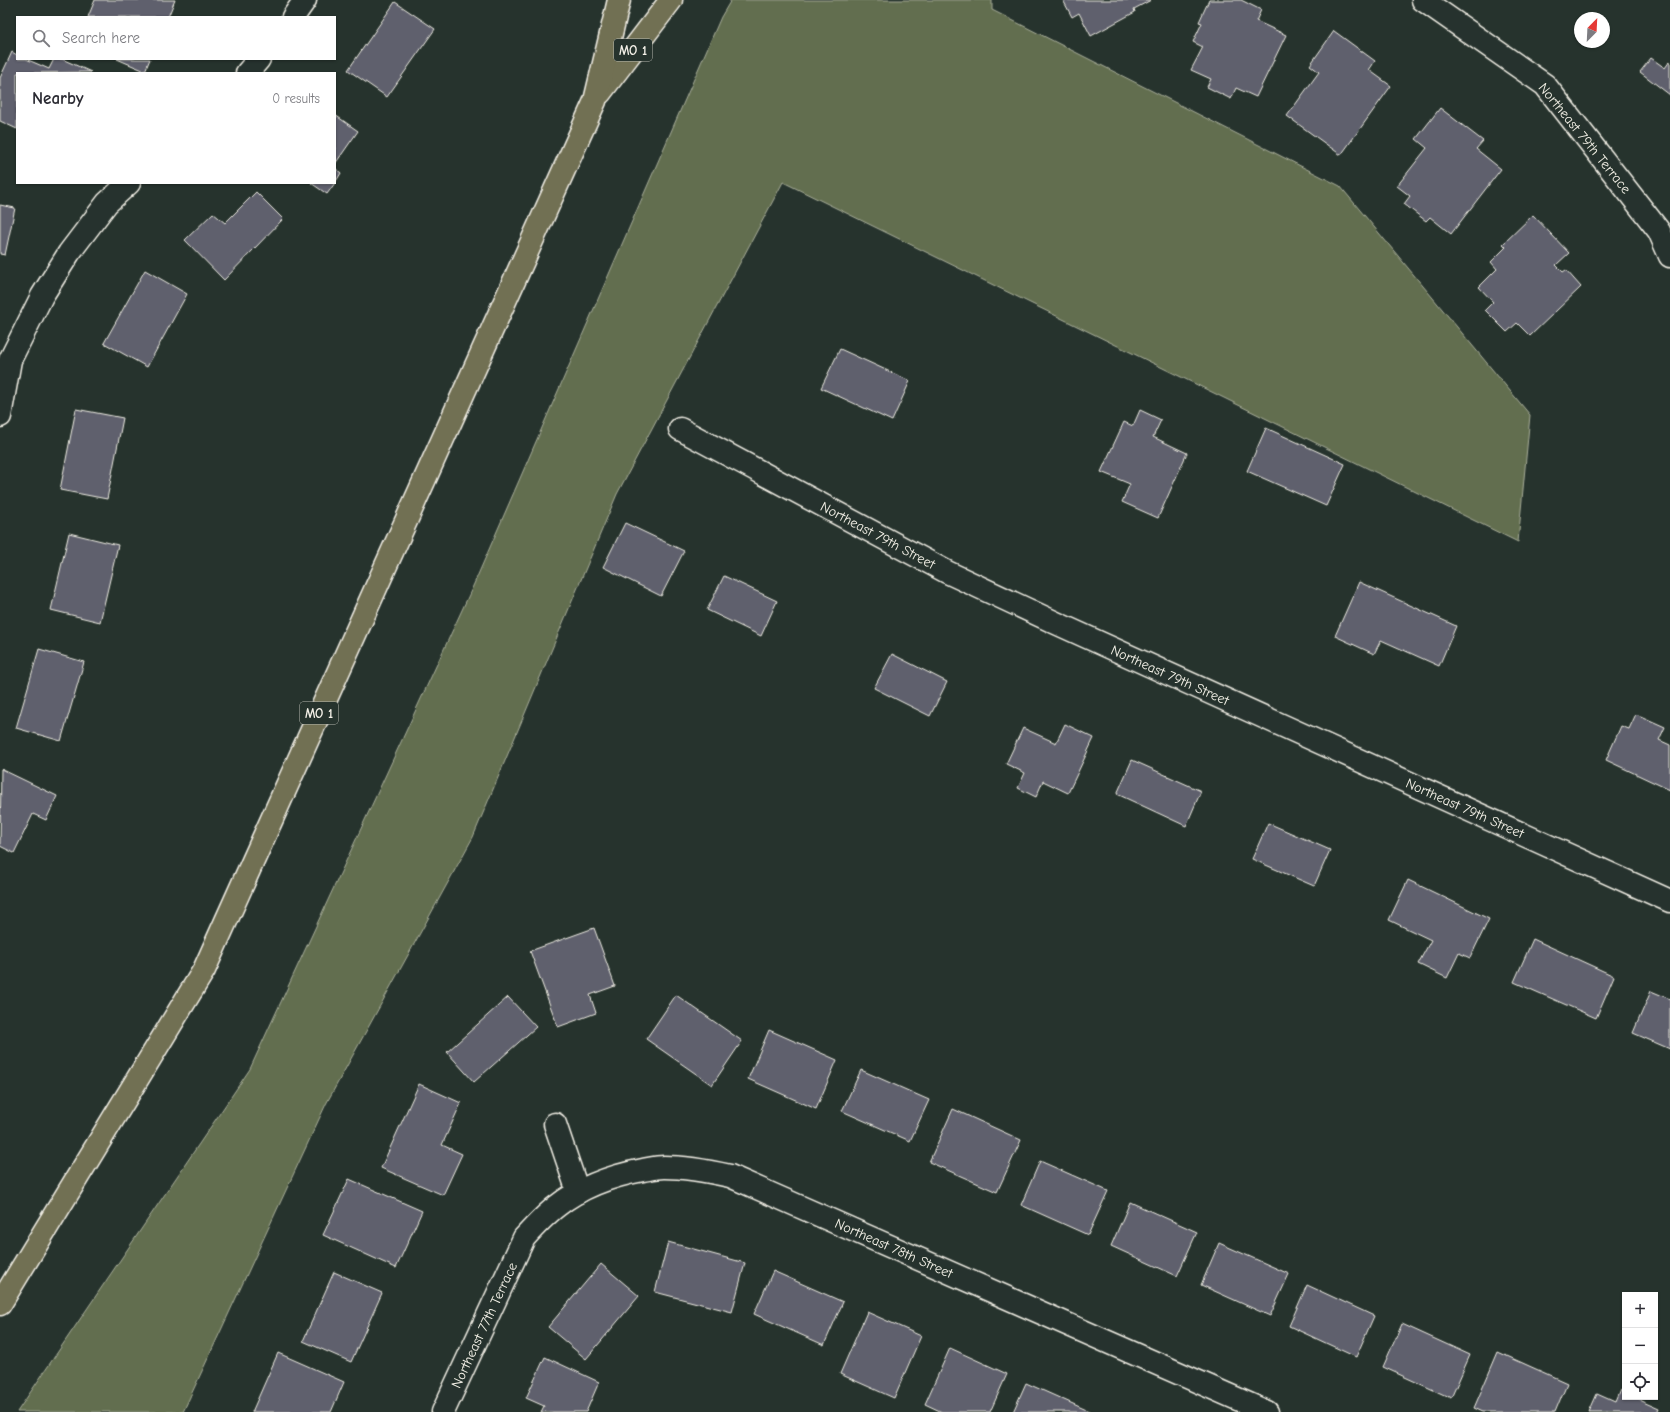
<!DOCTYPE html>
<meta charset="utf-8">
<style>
body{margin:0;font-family:"Comic Neue",sans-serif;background:#f7f7f7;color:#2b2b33}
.controls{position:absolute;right:12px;bottom:12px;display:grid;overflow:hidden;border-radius:0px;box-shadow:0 1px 3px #0004}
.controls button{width:36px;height:36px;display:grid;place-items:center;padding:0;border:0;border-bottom:1px solid #e1e1e2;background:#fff;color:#2b2b33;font:20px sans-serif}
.compass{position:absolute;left:1574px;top:12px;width:36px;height:36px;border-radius:50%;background:#fff;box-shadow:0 1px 3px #0004;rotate:24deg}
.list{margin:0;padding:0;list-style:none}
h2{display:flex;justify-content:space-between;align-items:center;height:52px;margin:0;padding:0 16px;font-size:17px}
h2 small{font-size:13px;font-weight:400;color:#7c7c81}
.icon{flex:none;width:22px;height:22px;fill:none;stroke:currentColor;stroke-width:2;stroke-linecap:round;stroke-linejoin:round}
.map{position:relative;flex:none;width:1670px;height:1412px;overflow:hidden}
.search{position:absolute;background:#fff;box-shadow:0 1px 3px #0004;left:16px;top:16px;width:320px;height:44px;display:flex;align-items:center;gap:10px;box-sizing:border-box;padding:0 14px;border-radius:0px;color:#7c7c81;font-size:15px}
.panel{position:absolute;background:#fff;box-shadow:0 1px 3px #0004;left:16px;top:72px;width:320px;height:112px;border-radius:0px}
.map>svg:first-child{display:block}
.green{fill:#626e50;stroke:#abb09c}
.building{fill:#5e606d;stroke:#f4f1e8}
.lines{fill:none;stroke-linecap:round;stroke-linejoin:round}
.minor-casing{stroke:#f4f1e8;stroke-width:25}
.major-casing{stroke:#f4f1e8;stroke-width:25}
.minor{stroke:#26332d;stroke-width:22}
.major{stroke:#716f52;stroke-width:22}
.labels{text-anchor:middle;stroke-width:3.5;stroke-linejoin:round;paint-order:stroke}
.shield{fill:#26332d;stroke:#b6b8b0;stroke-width:1}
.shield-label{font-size:13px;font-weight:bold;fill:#f4f1e8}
.street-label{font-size:14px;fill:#f4f1e8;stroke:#26332d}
</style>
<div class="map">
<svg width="1670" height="1412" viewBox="0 0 1670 1412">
<rect width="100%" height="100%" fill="#26332d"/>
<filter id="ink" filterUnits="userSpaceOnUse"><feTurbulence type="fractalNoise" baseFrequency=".025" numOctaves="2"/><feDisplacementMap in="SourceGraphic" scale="8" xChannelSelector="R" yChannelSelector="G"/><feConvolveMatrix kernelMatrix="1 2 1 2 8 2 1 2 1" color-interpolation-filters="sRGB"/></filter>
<g filter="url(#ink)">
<path class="green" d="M731,0H992V10L1340,186L1530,415L1518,542L783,182L617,494L473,837L326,1104L183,1412H17L250,1069L474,584L721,17Z"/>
<g class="building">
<path d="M95,0H175L168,17H88Z"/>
<path d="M1063,0H1151L1134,9L1135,12L1091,36L1079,13L1072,17Z"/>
<path d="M1209,0H1241L1261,10L1256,21L1286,35L1256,97L1236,88L1231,99L1207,87L1211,79L1191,70L1203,47L1193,42L1202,23L1199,22Z"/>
<path d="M395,2L435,29L387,97L348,70Z"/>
<path d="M1334,31L1375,61L1369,70L1391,86L1341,155L1287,116L1319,72L1310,65Z"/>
<path d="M12,52L17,55V59H26L49,69L54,59H62L91,72L17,73V129L0,121V78Z"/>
<path d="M1651,58L1665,68L1670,61V95L1640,72Z"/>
<path d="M117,59H150L145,71Z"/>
<path d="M1440,108L1483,141L1476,149L1501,169L1451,234L1430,217L1426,221L1404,204L1410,196L1397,186L1427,148L1416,139Z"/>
<path d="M335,115L358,131L335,164Z"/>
<path d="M335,168L341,173L335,183Z"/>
<path d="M311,183H335L327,194Z"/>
<path d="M256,192L283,219L224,280L185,240L213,213L225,223Z"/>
<path d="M0,205L15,208L5,255L0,254Z"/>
<path d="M1533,215L1569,253L1556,265L1563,272L1566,270L1581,287L1530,336L1517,323L1507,332L1485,310L1493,302L1479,287L1497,269L1491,262L1506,247L1503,244Z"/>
<path d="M145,270L187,294L147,367L104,343Z"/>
<path d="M840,349L910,381L892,421L821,388Z"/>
<path d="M76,409L123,418L107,499L60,490Z"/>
<path d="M1140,410L1161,420L1153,437L1187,453L1158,518L1122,502L1130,484L1101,472L1124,422L1133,426Z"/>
<path d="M1266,428L1345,464L1326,506L1247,471Z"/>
<path d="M625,523L684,551L661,596L603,567Z"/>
<path d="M69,533L118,545L100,622L51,610Z"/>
<path d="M724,576L777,601L761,636L707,610Z"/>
<path d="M1359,582L1456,626L1439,666L1381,640L1374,654L1335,636Z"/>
<path d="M39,649L84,662L61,741L16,728Z"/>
<path d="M892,654L947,682L930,716L874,688Z"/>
<path d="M1636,714L1665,727L1659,740L1670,745V790L1606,760L1621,726L1629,729Z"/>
<path d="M1065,724L1094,738L1068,793L1043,781L1036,797L1018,788L1025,773L1006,764L1023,728L1056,743Z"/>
<path d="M1132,760L1201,791L1186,826L1117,794Z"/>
<path d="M1,769L57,796L46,820L33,814L14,853L0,846Z"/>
<path d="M1268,823L1330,850L1314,886L1252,859Z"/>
<path d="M1408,880L1489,919L1470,958L1459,953L1447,978L1418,964L1431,940L1389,920Z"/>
<path d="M594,928L615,986L590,995L596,1013L558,1027L530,951Z"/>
<path d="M1533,939L1614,976L1596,1018L1514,982Z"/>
<path d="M1651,991L1670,999V1049L1633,1033Z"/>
<path d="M676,995L742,1041L712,1085L646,1039Z"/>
<path d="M508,997L536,1027L474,1082L447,1052Z"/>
<path d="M769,1030L837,1060L816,1109L748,1079Z"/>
<path d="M861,1070L929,1100L910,1141L842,1111Z"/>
<path d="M419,1084L461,1103L442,1145L462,1154L443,1195L381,1168Z"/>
<path d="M953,1109L1021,1140L997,1192L929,1162Z"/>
<path d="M1040,1161L1108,1191L1088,1235L1021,1205Z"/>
<path d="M349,1179L422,1211L396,1268L323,1235Z"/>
<path d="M1130,1202L1197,1232L1177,1276L1111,1246Z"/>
<path d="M668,1242L745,1263L732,1312L655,1292Z"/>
<path d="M1219,1243L1289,1274L1270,1316L1201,1285Z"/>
<path d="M601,1264L639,1296L586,1359L548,1327Z"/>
<path d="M773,1271L843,1302L824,1345L754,1314Z"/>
<path d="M334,1272L382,1293L351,1362L303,1341Z"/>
<path d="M1307,1285L1374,1316L1356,1357L1289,1326Z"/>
<path d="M867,1312L921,1336L894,1398L840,1374Z"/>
<path d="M1402,1324L1470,1355L1451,1398L1383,1367Z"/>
<path d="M950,1348L1007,1374L990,1412H942L925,1404Z"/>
<path d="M1498,1352L1567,1383L1555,1412H1483L1474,1408Z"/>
<path d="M278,1353L344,1382L331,1412H252Z"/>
<path d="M545,1357L599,1382L586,1412H541L544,1406L526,1398Z"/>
<path d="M1026,1383L1091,1412H1013Z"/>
<path d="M1620,1390L1625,1393V1397H1635L1660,1408L1658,1412H1589L1597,1394L1615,1402Z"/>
</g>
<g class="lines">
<g class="minor-casing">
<g id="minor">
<path d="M1423,0L1545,85L1659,231L1670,256"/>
<path d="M293,17L305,0"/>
<path d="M247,73L259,59"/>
<path d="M0,416L10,360L42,296L69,253L107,203L129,183"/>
<path d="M680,429L947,572L1056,623L1670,901"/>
<path d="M555,1124L578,1192"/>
<path d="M443,1412L524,1238C534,1227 545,1215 557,1206C582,1186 611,1176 643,1170C649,1169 657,1167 664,1167C686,1167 708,1171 730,1176L1267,1412"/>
</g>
</g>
<g class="major-casing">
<g id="major">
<path d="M600,93L671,0"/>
<path d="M0,1304L204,970L595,101L619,0"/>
</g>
</g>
<use href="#minor" class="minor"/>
<use href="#major" class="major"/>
</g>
</g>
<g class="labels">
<g class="shield">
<rect x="614" y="39" width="38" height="22" rx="3"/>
<rect x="300" y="702" width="38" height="22" rx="3"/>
</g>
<g class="shield-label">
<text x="633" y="55">MO 1</text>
<text x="319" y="718">MO 1</text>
</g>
<g class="street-label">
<text transform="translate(1585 138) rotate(51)" y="5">Northeast 79th Terrace</text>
<text transform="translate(878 535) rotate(28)" y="5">Northeast 79th Street</text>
<text transform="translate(1170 675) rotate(24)" y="5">Northeast 79th Street</text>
<text transform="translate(1465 808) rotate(24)" y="5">Northeast 79th Street</text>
<text transform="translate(894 1248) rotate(24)" y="5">Northeast 78th Street</text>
<text transform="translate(484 1325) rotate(-65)" y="5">Northeast 77th Terrace</text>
</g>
</g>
</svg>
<div class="controls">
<button>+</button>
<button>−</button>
<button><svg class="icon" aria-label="locate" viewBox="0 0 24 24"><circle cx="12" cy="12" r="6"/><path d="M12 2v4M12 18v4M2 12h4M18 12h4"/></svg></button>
</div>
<svg class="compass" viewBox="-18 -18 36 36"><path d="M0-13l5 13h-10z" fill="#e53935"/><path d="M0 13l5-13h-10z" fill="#7c7c81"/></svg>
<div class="search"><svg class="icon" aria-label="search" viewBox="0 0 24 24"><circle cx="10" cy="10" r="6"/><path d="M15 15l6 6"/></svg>Search here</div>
<section class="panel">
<h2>Nearby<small>0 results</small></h2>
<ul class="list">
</ul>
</section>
</div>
